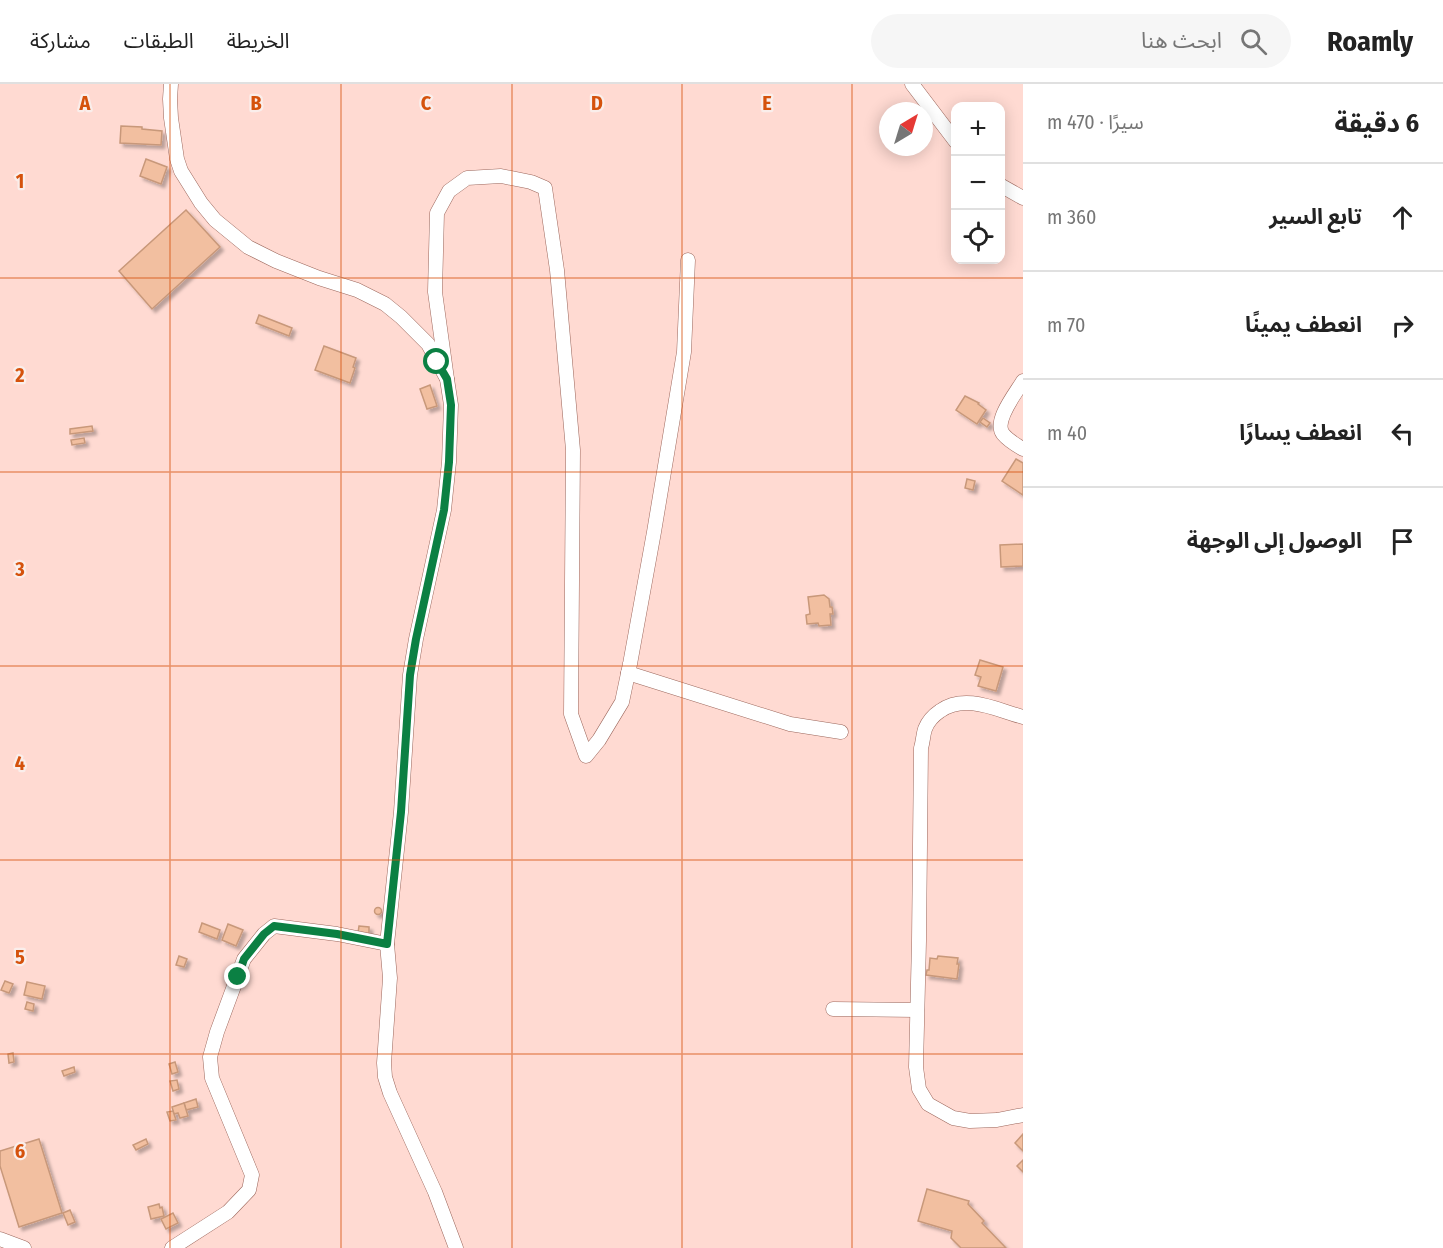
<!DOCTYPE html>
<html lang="ar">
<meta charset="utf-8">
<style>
body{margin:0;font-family:"Fira Sans Condensed","Noto Sans Arabic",sans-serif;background:#f6f6f6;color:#222;direction:rtl}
.controls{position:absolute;right:18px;top:18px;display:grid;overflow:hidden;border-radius:12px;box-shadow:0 3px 15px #0003}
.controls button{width:54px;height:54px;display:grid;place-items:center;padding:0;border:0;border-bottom:2px solid #e0e0e0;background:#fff;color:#222;font:30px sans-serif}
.compass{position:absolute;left:879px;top:18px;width:54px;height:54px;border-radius:50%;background:#fff;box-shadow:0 3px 15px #0003;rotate:38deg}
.stop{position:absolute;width:18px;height:18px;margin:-14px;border:4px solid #0b8043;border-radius:50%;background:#fff}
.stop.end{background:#0b8043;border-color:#fff;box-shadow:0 2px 6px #0008}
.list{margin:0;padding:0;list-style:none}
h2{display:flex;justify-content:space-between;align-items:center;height:78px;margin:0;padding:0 24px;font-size:26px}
h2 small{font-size:20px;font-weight:400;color:#767676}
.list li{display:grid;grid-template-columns:39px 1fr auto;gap:18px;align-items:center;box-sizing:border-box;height:108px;padding:0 24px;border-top:2px solid #e0e0e0}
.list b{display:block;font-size:22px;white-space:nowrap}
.list em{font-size:20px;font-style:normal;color:#767676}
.icon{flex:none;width:33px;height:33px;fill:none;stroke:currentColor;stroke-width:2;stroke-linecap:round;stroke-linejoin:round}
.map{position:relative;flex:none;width:1023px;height:1164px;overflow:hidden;direction:ltr}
header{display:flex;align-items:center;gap:36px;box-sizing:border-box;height:84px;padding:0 30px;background:#fff;border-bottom:2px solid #e0e0e0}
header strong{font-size:28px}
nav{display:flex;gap:33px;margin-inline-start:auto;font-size:21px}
.search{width:420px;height:54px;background:#f6f6f6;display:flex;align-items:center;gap:15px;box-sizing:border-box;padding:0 21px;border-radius:33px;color:#767676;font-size:22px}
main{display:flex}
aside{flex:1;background:#fff}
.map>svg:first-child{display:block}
.building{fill:#f2bfa0;stroke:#c8987a;stroke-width:1.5;filter:url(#shadow)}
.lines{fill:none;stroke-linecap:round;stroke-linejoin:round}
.minor-casing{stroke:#9c675c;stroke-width:15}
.minor{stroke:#fff;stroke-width:14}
.route{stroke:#0b8043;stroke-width:8}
.grid{fill:none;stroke:#d5520c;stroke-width:1.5;stroke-opacity:0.55}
.grid-label{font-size:20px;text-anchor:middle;font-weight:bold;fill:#d5520c;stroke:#faeeeb;stroke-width:4.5;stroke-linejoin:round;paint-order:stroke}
</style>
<header>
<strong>Roamly</strong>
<div class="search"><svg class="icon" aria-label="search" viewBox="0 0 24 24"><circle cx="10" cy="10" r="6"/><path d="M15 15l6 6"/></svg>ابحث هنا</div>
<nav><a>الخريطة</a><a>الطبقات</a><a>مشاركة</a></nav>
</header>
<main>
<aside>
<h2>6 دقيقة<small>سيرًا · 470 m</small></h2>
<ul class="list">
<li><svg class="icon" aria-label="ahead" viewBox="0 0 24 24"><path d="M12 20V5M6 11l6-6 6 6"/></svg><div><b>تابع السير</b></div><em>360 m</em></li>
<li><svg class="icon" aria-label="right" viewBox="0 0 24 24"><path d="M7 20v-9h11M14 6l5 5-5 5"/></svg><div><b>انعطف يمينًا</b></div><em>70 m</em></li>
<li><svg class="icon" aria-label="left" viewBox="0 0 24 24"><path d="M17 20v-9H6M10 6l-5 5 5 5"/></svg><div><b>انعطف يسارًا</b></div><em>40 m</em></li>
<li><svg class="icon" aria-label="arrive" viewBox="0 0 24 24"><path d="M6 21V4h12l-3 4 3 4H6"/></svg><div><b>الوصول إلى الوجهة</b></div></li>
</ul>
</aside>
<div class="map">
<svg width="1023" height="1164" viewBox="0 0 1023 1164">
<defs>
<filter id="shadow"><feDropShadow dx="3.5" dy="3.5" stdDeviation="1.5" flood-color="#0004"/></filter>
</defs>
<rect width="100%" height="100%" fill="#ffdad2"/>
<g class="building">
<path d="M121,42L142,43V45L162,47L161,61L120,59Z"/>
<path d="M146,75L167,83L161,100L140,92Z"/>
<path d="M186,126L220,163L152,225L119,187Z"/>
<path d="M259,231L292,244L289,252L256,239Z"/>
<path d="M324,262L356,274L353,283L355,284L350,299L315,286Z"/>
<path d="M430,301L437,322L427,325L420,305Z"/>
<path d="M965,312L979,319L978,320L986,326L977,340L956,326Z"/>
<path d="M983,334L990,339L987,343L980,338Z"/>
<path d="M92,342L93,347L70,350V345Z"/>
<path d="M84,354L85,359L72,361L71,356Z"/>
<path d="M1016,375L1023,379V411L1002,397Z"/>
<path d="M967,395L975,397L973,406L965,404Z"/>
<path d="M1023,460V482L1001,483L1000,461Z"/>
<path d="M824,511L829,515L830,523H832L833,530H830L831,541L819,542L818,539L807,540L806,531L810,530L808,513Z"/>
<path d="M980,576L1003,583L996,607L978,602L981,593L975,591Z"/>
<circle cx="378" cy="827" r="3.5"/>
<path d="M202,839L220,846L217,855L199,848Z"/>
<path d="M228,840L243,846L236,862L222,856Z"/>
<path d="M359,842L369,843V850L358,849Z"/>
<path d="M179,872L187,875L184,883L176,881Z"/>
<path d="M938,872L958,874L957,880H959L957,895L926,891L927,886H929L930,874L937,875Z"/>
<path d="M5,897L13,900L9,909L1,906Z"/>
<path d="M27,898L45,902L42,915L24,911Z"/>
<path d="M27,918L34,920L33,927L25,925Z"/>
<path d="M13,969L14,978L9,979L8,970Z"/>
<path d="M175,978L178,988L172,990L169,980Z"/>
<path d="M74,983L75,988L64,992L62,987Z"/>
<path d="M177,996L179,1005L173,1007L170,997Z"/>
<path d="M196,1015L198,1023L186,1026L184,1019Z"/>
<path d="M184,1019L188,1032L180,1034L178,1029L174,1030L172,1023Z"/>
<path d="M173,1027L176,1036L170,1037L167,1028Z"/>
<path d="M1023,1050V1067L1015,1059Z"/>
<path d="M39,1055L62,1129L19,1143L0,1082V1067Z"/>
<path d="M146,1055L148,1060L136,1066L133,1061Z"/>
<path d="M1023,1076V1088L1017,1082Z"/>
<path d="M927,1105L969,1117L968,1120L984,1137L982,1139L1006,1164H961L951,1154L952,1147L918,1137Z"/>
<path d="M159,1120L160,1124L162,1123L164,1132L151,1135L148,1123Z"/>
<path d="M70,1126L75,1138L68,1141L63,1129Z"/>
<path d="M173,1129L178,1139L166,1145L161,1135Z"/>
</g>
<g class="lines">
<g class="minor-casing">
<g id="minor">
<path d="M171,0L170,15L171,34L177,75L181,87L201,119L215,136L248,163L276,177L319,194L357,206L385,220L401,233L428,260L447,295L451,321L449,378L444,426L416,555L410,591L401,728L387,860L390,894L384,979L385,993L390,1009L435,1108L456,1164"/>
<path d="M912,0L956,58"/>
<path d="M1000,101L1023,114"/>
<path d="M447,295L435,208L437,129L449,107L467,94L501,92L531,98L545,104L557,186L573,366L571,630L586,672L599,656L622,618L630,580L654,448L684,268L688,176"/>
<path d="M1023,297C1016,309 993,337 1003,350C1008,356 1016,361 1023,365"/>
<path d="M628,589L790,640L841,648"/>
<path d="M1023,633C997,626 965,609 940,627C934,631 928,637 925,645C923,651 923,658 921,664L919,857L916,983L919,1005L928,1020L953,1034L970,1037L997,1036L1023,1031"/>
<path d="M833,925L917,926"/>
<path d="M0,1155L24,1164"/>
<path d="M172,1164L228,1128L249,1106L252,1091L212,994L210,973L217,948L244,875L264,850L274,842L337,850L387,860"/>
</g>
</g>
<use href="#minor" class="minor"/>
</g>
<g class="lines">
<path class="route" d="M238,893L244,875L264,850L274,842L337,850L387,860L401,728L410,591L416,555L444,426L449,378L451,321L447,295L437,278"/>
</g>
<path class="grid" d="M170,0V1164M341,0V1164M512,0V1164M682,0V1164M852,0V1164M0,194H1023M0,388H1023M0,582H1023M0,776H1023M0,970H1023"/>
<g class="grid-label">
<text x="85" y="26">A</text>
<text x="256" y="26">B</text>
<text x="426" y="26">C</text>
<text x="597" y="26">D</text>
<text x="767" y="26">E</text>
<text x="20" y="104">1</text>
<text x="20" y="298">2</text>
<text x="20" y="492">3</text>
<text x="20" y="686">4</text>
<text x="20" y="880">5</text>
<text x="20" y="1074">6</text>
</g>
</svg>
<div class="controls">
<button>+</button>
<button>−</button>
<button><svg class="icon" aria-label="locate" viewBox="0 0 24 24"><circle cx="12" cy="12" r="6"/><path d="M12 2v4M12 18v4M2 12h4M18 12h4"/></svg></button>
</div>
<svg class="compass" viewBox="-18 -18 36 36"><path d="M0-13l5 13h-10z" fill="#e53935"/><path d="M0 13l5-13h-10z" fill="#767676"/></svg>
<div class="stop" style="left:437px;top:278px"></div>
<div class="stop end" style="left:238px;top:893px"></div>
</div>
</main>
